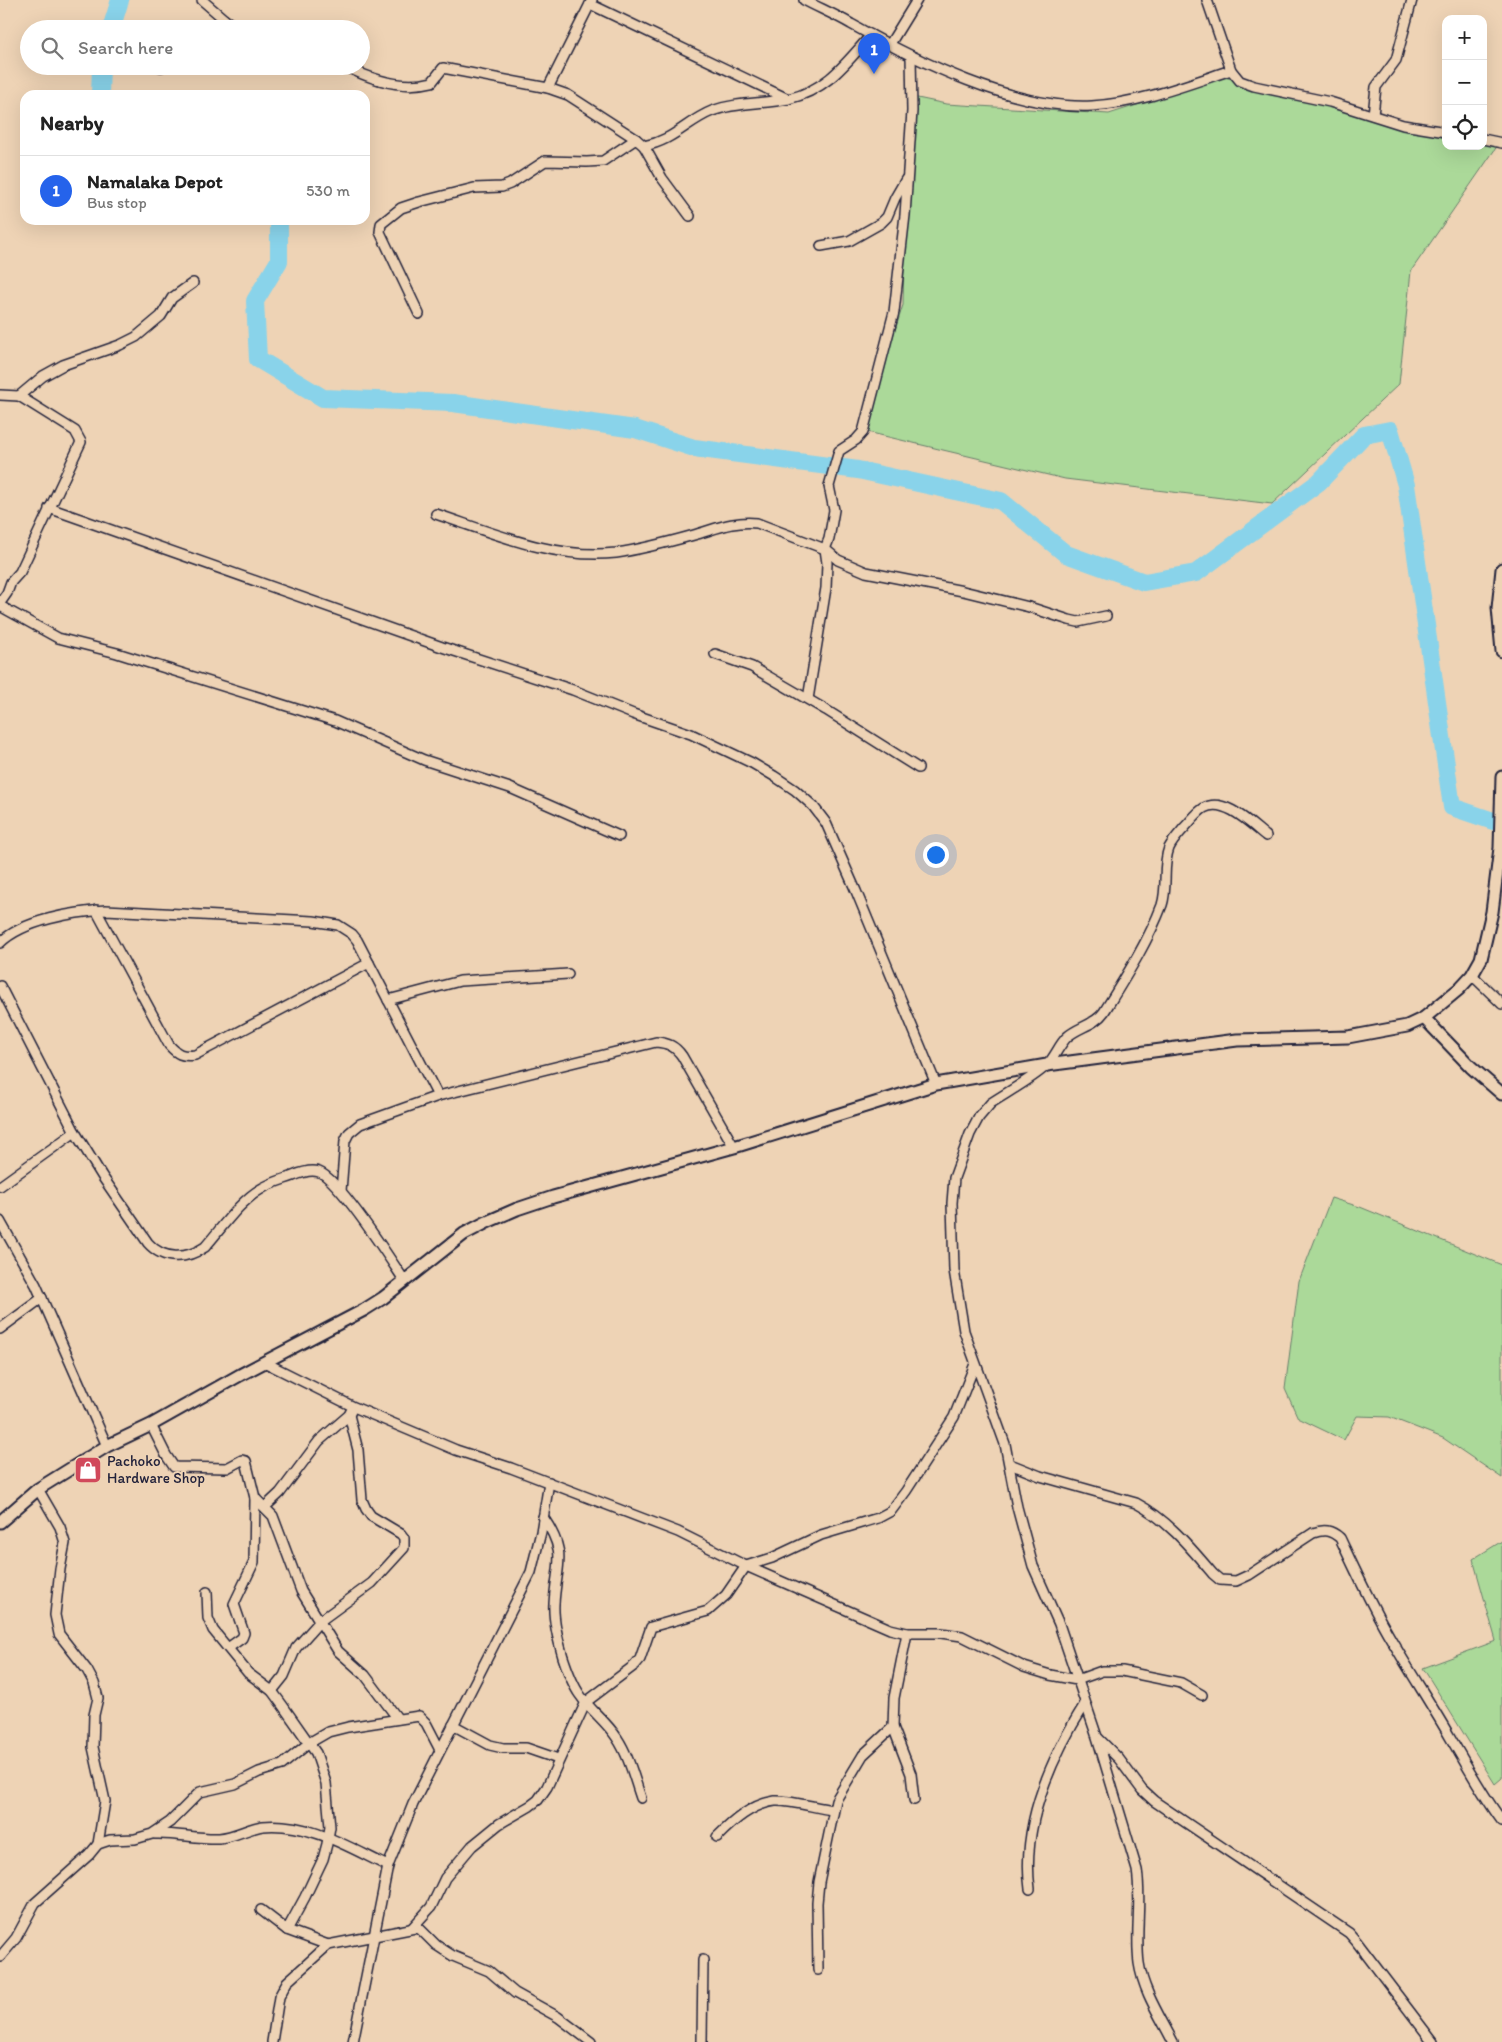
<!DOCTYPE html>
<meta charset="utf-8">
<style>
body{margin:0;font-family:Itim,sans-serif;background:#f2f2f2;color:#222}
.controls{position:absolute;right:15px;top:15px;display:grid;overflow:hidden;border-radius:10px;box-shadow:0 5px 20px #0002}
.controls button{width:45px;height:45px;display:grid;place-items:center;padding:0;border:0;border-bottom:1px solid #e0e0e0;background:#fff;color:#222;font:25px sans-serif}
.you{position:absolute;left:935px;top:854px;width:18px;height:18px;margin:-12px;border:4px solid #fff;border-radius:50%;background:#1a73e8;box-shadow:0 0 0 8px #1a73e833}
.badge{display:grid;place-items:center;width:32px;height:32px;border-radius:50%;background:#2563eb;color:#fff;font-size:16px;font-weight:700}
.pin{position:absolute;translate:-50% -41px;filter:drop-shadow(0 1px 2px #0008)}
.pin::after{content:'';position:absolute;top:26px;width:18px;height:15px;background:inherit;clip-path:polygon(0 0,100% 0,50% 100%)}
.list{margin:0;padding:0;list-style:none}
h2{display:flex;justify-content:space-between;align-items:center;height:65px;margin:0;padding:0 20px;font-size:21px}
h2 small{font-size:16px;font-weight:400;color:#767676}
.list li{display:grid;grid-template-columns:32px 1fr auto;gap:15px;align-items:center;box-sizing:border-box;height:70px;padding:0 20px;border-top:1px solid #e0e0e0}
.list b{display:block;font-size:19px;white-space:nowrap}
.list p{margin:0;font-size:16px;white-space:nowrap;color:#767676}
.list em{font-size:16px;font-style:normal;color:#767676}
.icon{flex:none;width:28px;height:28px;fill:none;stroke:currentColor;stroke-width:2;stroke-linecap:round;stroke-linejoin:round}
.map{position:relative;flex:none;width:1502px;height:2042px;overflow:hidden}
.search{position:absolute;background:#fff;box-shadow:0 5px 20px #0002;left:20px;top:20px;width:350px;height:55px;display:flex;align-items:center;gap:12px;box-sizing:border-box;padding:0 18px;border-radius:28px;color:#767676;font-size:19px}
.panel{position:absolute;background:#fff;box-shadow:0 5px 20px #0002;left:20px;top:90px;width:350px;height:135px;border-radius:15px}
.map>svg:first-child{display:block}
.green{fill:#abd999;stroke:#667e6a}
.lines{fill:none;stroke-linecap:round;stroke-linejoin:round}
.river{stroke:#89d3ea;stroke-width:18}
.minor-casing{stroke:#22223b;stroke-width:12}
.tertiary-casing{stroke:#22223b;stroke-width:15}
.minor{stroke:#eed3b5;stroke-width:9}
.tertiary{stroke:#eed3b5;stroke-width:11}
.labels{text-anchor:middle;stroke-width:4;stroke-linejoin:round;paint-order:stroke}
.poi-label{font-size:15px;fill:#22223b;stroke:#eed3b5;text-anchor:start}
</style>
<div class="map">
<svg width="1502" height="2042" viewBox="0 0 1502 2042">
<rect width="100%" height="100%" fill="#eed3b5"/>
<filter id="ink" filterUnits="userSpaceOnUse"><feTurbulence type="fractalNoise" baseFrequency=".02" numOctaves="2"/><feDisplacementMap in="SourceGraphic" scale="10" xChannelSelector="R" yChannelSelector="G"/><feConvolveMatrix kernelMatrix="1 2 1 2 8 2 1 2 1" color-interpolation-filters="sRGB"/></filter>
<g filter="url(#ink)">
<g class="green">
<path d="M1224,77L1446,132V146H1483V141L1498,145L1411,271L1399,384L1272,504L1065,479L863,431L903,305L908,96L946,104L1109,114Z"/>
<path d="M1331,1198L1360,1207L1502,1265V1478L1443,1438L1389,1417L1357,1416L1344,1440L1298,1418L1285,1389L1299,1281Z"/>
<path d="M1502,1541V1778L1495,1784L1423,1668L1496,1641L1473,1559Z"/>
</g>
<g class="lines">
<g class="river">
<path d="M111,29L120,0"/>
<path d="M100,95L101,66"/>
<path d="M279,220V261L255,301L258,359L323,398L453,403L635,429L694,448L858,470L1001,501L1066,554L1144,582L1196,573L1319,482L1364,435L1390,430L1406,485L1452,807L1502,824"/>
</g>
<g class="minor-casing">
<g id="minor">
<path d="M202,0L225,20L239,29"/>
<path d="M804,0C819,8 836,15 851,24C917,61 1015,110 1092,106C1140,103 1186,85 1231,70"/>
<path d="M1207,0L1231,70L1240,81L1254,86L1330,102L1403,125L1446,132"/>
<path d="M590,4L788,99"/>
<path d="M213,29L225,20"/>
<path d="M890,44L917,0"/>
<path d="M345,66C372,80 402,90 432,82L443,68L548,88L568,95L636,139L644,146C673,141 687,121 712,111C736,102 763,104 788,99C827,90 846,63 871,35"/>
<path d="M161,67V66"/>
<path d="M548,88L592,0"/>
<path d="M1373,115L1376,87L1396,60L1412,0"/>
<path d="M1483,139L1502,143"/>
<path d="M644,146L662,178L690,216"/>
<path d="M821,246L849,241L881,223L887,217L895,198L906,179"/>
<path d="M419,314L380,232L381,224L401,208L419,202L474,188L502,187L510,184L545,161L587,162L603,161L636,139"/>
<path d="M0,395L19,396L75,431L81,442L20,572L11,582L7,593L0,603"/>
<path d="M19,396L43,376L63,365L120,345L136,337L161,316L172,298L193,283"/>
<path d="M49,508L442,647L573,690L633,714L691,734L752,763L774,776L795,790L813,806L826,823L856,891L936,1084"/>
<path d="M436,514C493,533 555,560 616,553C643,549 669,542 694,535C715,529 735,520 757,523L825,549L838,560L866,572L963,591L1029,607L1069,620L1078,622L1106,616"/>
<path d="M0,606L58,638L117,653L335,721L424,760L510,788L619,836"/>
<path d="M715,654L752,667L826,710L918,768"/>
<path d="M808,699L826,588L827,563L825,549L829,539L834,510L829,486L839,451L856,440L863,432L894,312L905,215L912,111L911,56"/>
<path d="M96,910L169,1045C177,1054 182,1057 195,1055L369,963"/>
<path d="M0,943C23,920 74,912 106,910L313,921L338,925L352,934L357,940L438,1096"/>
<path d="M1472,975L1502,1004"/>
<path d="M0,986L75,1132L102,1176L148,1243C164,1261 187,1259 205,1247C221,1229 240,1201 261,1189C270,1183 282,1180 293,1176C300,1173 311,1169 319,1172C339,1179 390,1259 404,1280"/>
<path d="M388,1000L460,981L568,974"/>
<path d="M0,1186L75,1132"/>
<path d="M341,1191L345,1141L349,1133L360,1124L438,1096L656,1042C668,1043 675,1046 682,1056L734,1147"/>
<path d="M0,1221L36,1285L107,1446"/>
<path d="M0,1329L42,1298"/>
<path d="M264,1362L354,1407L456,1450L511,1468L678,1532L746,1566L890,1629L907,1633H941L962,1636L1024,1667L1050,1675L1077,1680L1102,1671H1122L1181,1683L1202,1695"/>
<path d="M151,1425L166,1455L174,1467L227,1468L242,1460L246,1461L255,1498L273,1516L301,1591L338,1651L365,1675L398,1719"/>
<path d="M1010,1464L1040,1476L1136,1503C1168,1520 1190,1547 1213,1574L1220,1580L1236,1581L1249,1575L1313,1533C1324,1529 1331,1530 1340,1538C1356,1572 1372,1607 1391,1639C1410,1672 1431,1704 1450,1737C1467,1766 1482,1794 1502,1821"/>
<path d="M38,1489L60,1527L65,1543L60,1569L55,1615L59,1634L87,1670L94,1683L98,1698L94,1715L93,1747L105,1801L98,1844"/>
<path d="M265,1507L280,1493L319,1441L349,1415L351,1411"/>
<path d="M543,1517C569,1555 556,1564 554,1604C553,1621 558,1640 563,1657C567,1669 572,1684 580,1695C590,1710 606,1721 617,1738C629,1756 634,1778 641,1798"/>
<path d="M207,1592L208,1618L213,1630L248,1673L272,1691L283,1706L316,1753L326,1783L330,1827L327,1844L323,1859L305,1897L287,1930"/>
<path d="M907,1633L894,1698L893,1727L911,1774L914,1800"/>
<path d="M228,1648L242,1638L244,1633L234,1604L254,1562L255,1498"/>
<path d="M272,1691L284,1676L296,1648L320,1621L372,1583L404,1548V1538L401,1534L371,1516L366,1509L362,1500L358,1450L349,1415"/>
<path d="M453,1725L490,1745L503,1748H526L558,1759"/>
<path d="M1098,1738L1119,1759L1142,1790L1154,1801L1349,1933L1356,1941L1433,2042"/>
<path d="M155,1834C176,1833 198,1839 219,1838C235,1837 248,1828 263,1826C309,1822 348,1847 388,1866"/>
<path d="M717,1837C733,1821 752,1804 775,1801C791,1800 816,1808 833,1810"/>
<path d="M1030,1889C1021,1824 1051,1758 1085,1704"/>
<path d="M261,1910L287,1930L328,1945"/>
<path d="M412,1928L431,1907L445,1878L472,1846L499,1824L530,1806L538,1800L547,1787L586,1702L635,1665L640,1659L651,1627L708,1611L726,1595L746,1566L772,1558L821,1535L878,1518L891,1511L906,1491L954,1417L975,1364"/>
<path d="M0,1957L16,1938L35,1903L89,1855L98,1844L110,1840L135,1839L152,1834L170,1822L200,1792L235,1784L259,1772L282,1765L309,1743L328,1732L348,1727L419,1716L426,1723L440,1750"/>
<path d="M818,1970L817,1903L819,1882L836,1800L863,1755L893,1727"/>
<path d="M272,2042L279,1997L287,1982L328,1945L415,1928L420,1929L436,1945L453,1956L489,1971L515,1993L558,2017L591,2042"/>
<path d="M353,2042L388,1866L413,1804L531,1572L541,1532L549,1482"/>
<path d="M702,2042L703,1960"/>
<path d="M1173,2042C1161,2018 1143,1991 1139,1963C1135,1933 1142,1901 1137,1870L1097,1737L1059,1624L1033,1566L1017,1507L1005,1444L964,1331L954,1270L952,1203L954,1178L970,1134L979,1117L991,1103C1006,1093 1035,1077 1047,1065C1055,1057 1059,1045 1067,1037C1078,1027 1095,1025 1104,1012C1125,978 1148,942 1162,905C1168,887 1162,866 1169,848C1173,840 1179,834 1185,827C1191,821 1196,813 1204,808C1224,796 1252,825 1266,836"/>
</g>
</g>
<g class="tertiary-casing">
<g id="tertiary">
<path d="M1502,569L1498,608L1502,651"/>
<path d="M1424,1018L1471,1067L1502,1094"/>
<path d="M0,1522L38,1489L107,1446L151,1425L240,1375L364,1310L383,1298L464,1234L487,1222L517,1209L553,1197L734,1147L936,1084L1047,1065L1237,1040L1348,1037L1407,1026L1424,1018L1459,989L1472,975L1481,959L1492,912L1500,848L1502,777"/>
</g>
</g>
<use href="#minor" class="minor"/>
<use href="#tertiary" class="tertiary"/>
</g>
</g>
<defs>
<g id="shop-square" transform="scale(1.4375)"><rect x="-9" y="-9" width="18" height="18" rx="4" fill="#d1495b" stroke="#eed3b5"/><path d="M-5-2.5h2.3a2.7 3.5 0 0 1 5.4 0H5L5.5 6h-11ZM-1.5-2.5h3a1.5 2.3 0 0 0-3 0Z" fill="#fff"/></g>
</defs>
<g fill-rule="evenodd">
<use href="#shop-square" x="88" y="1470"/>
</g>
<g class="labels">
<g class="poi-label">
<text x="107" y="1466">Pachoko<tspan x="107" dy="17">Hardware Shop</tspan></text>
</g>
</g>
</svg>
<div class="controls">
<button>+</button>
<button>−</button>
<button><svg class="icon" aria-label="locate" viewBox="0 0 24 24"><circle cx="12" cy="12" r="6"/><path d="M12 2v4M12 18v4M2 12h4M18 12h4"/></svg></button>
</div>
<div class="you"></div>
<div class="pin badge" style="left:874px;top:74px">1</div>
<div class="search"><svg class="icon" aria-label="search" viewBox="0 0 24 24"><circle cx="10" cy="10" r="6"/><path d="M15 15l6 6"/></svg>Search here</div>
<section class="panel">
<h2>Nearby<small></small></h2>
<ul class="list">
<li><span class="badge">1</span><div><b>Namalaka Depot</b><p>Bus stop</p></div><em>530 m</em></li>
</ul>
</section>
</div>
